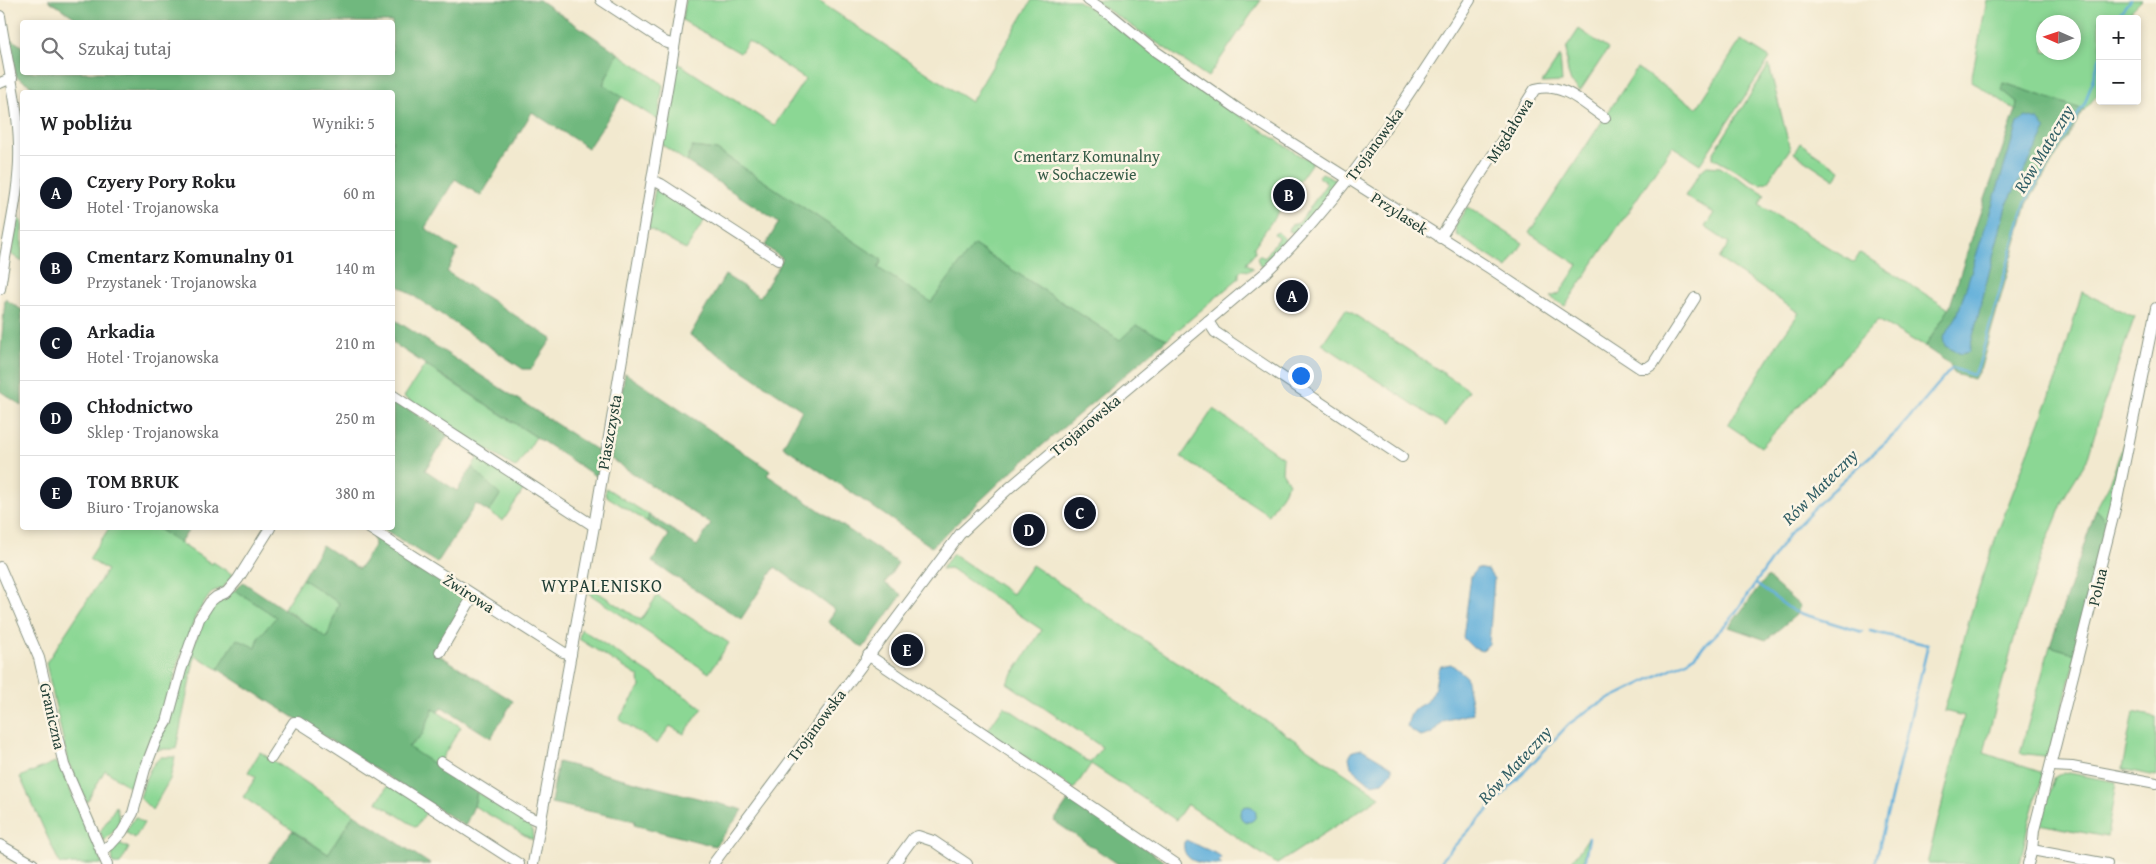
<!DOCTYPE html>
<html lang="pl">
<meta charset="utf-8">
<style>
body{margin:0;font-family:"Gentium Book Plus",serif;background:#f2f2f2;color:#202124}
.controls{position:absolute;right:15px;top:15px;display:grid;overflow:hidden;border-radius:5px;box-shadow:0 2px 8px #0003}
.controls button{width:45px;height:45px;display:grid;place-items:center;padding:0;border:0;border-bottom:1px solid #e0e0e0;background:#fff;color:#202124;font:25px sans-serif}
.compass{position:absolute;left:2036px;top:15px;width:45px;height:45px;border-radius:50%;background:#fff;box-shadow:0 2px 8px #0003;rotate:273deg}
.you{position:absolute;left:1300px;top:375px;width:18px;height:18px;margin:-12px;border:4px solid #fff;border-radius:50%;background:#1a73e8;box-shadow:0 0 0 8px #1a73e833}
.badge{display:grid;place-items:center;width:32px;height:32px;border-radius:50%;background:#111827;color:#fff;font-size:16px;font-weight:700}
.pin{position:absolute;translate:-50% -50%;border:2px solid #fff;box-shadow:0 1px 5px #0006}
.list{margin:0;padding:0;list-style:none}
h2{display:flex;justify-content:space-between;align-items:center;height:65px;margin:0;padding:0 20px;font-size:21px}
h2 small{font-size:16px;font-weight:400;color:#757577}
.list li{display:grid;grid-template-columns:32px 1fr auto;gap:15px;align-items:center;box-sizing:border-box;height:75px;padding:0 20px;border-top:1px solid #e0e0e0}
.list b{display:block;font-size:19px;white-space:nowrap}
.list p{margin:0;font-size:16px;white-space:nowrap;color:#757577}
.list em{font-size:16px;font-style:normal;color:#757577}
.icon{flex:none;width:28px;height:28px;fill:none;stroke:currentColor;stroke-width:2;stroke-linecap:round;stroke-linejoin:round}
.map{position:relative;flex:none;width:2156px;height:864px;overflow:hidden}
.search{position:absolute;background:#fff;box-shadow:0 2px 8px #0003;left:20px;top:20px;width:375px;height:55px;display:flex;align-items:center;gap:12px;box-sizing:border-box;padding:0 18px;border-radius:5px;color:#757577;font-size:19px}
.panel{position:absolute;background:#fff;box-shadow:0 2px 8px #0003;left:20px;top:90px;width:375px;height:440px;border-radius:5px}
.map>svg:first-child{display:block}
.green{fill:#8bd794;stroke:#558a64;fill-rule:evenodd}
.forest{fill:#70b87e;stroke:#487a59}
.water{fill:#60afda;stroke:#407687}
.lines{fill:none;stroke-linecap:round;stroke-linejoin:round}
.stream{stroke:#60afda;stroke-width:2.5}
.minor-casing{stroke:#889382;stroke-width:12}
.minor{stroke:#fff;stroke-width:10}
.labels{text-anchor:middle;stroke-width:5;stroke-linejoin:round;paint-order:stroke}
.street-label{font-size:16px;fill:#1f3d34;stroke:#fcf5e5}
.park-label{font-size:16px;fill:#355c47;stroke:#fcf5e5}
.water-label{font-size:18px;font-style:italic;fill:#325f66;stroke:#fcf5e5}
.neighbourhood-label{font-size:18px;letter-spacing:1px;fill:#1f3d34;stroke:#fcf5e5}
</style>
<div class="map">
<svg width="2156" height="864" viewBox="0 0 2156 864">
<rect width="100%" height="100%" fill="#fcf5e5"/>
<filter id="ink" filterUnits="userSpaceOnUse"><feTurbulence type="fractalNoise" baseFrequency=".02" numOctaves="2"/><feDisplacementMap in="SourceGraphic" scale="10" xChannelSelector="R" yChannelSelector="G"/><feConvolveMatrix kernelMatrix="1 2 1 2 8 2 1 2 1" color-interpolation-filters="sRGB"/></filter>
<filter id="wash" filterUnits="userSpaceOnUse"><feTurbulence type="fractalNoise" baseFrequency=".0096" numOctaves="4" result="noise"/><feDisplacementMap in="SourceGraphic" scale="20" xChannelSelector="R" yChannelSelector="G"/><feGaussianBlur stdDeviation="1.12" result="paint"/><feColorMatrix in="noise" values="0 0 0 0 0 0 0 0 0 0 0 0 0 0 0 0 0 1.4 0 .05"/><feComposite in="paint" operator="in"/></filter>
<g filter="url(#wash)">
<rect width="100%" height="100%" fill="#f2e9cf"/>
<g class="green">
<path d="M686,0H817L971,102L1032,0H1077L1135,38L1200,89L1299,155L1313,161L1254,247L1255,252L1246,263L1253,268L1249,271L1242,270L1239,273V278L1167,339L1161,337L1120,340L974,245L931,302L878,268L882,260L717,150L692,147L687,162L661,144L675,61L774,126L805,79L748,41L740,53L682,20Z"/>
<path d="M1093,0H1261L1208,77Z"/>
<path d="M1987,0H2142L2132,10L2128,19H2100V92L2084,110L2004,83L2017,102L2016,110L1971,81ZM2044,22H2074V52H2044Z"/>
<path d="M1579,29L1608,49L1580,91L1571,82L1568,73L1566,57L1567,47Z"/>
<path d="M1741,40L1770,58L1700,164L1672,146L1565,306L1550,297L1559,294L1578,265L1529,233L1637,68L1697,108Z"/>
<path d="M618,53L663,84L658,120L603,85Z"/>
<path d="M1560,56L1562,82L1542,83Z"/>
<path d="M1769,65L1790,149L1767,182L1760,184L1713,158V154Z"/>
<path d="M1800,143L1840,170L1835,180L1794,153Z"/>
<path d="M1707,166L1720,167L1765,194L1759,205L1854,263L1860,253L1949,309L1925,347L1878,320L1761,447L1728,425L1778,343L1799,313L1719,259L1729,243L1705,227L1714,213L1685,196L1701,171Z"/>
<path d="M1322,173L1336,180L1337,183L1335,188L1337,190L1298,234L1289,231L1291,225L1299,223L1327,183L1318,177Z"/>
<path d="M661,189L706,218L686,250L648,228L655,190Z"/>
<path d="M1467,207L1523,243L1507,268L1457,235L1455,226Z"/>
<path d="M18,218L22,221V262L11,254Z"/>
<path d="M1278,232L1285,239V249L1266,267L1260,266L1257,258L1259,255L1265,258L1278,238L1274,234Z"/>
<path d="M2082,292L2130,315L2135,316L2103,406L2087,460L2067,492L2045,546L2017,628L1987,740L1984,753L2043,773L2029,821L2020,864H1927L1964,716L1944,711L1973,607L1997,534L2060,369Z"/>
<path d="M1346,309L1469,390L1446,426L1322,344Z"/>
<path d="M425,365L536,437L516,468L404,397Z"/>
<path d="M1213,409L1283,458L1282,472L1289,483L1269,515L1181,457Z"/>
<path d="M2133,415L2108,523L2096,509L2110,483Z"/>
<path d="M479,455L526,486L503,521L489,512L500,495L472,467Z"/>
<path d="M606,488L649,515L647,522L605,495Z"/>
<path d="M109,528H157L212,564L213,562L233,575L223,588L214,591L209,596L196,615L177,666L166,713L149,742L135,787L128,786L105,770L87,802L68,762L46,663L107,570L89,559Z"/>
<path d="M953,554L1012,594L1032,565L1380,797L1277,864L1187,804L1176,820L1091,764L1074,789L987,731L1004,706L1090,763L1102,747L1007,683L1042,630L950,568L941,569Z"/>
<path d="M302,579L339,603L327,638L284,608Z"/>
<path d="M588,586L641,620L657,596L729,643L709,673L588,593Z"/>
<path d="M235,590L277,617L259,637L256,649L237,639L218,669L195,655L176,749H161L155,751L203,620L217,600Z"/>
<path d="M581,629L703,708L684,734L670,726L657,744L619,719L640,687L639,677L579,639Z"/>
<path d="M2050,646L2076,654L2049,760L2043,756L2020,753Z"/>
<path d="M433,709L461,727L437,766L408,748L422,735Z"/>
<path d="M2133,712L2156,717V776L2122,769Z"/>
<path d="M260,752L354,814L328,854L243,797L256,777L248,772Z"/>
<path d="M161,757H175L170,779L152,810L140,798C145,781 147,768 161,757Z"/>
<path d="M55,762L60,767L103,864H60L20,777Z"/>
<path d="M2064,772L2116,782L2107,837L2039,824L2055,777Z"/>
<path d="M390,782L429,808L416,827L377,802Z"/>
<path d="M477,792L526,822L532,829L533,840L474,806Z"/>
<path d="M116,806L121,824L104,841L100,832Z"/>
<path d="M135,817L144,823L135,838L125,832Z"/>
<path d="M1588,838L1583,864H1570Z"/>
<path d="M119,843L129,848L120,864H113L112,852Z"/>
</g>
<g class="forest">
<path d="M48,0H539L618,53L603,84L622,97L588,148L532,112L481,196L455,179L425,228L458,250L447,272L552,339L531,369H523L393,282L392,92H41L16,76L9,38L22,46V72H392V22H82Z"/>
<path d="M2004,83L2084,110L2027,204L1981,367L1974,379L1954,374L1950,364L1925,347L1949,309L1977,222L2016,110L2017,102L2002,90Z"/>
<path d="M692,147L717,150L882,260L878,268L931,302L974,245L1120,340L1136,325L1167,339L1003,479L932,547L783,446L802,410L690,335L725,275L760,297L783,259L765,246L779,222L687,162Z"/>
<path d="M5,299L22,310V406L0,391V360Z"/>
<path d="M392,318L601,453L597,477L393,343Z"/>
<path d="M625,373L770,470L767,475L898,563L885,583L902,595L863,648L828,622L835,610L775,567L741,619L652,562L669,535L647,522L649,515L697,546L711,524L611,459Z"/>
<path d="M393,399L448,435L425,470L457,491L472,467L500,495L489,512L476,504L437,563L382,528H392V457L396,452L393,449Z"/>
<path d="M2096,509L2108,523L2076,654L2050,646Z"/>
<path d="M157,528H190L180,543Z"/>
<path d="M373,536L469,597L436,653L513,701L491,738L442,707L438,712L433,709L422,735L408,747L477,792L474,806L465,826L218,669L237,639L256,648L259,637L276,617L235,590L243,582L327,638L339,603L302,579L322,545L359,569L374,546Z"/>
<path d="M1767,577L1800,606L1796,615L1766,640L1729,627Z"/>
<path d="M558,762L740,809L743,810L715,846L634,825L635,821L551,803Z"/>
<path d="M1070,798L1168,864H1118L1054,821Z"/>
<path d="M354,814L430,864H268L292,831L328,854Z"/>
</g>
<g class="water">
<path d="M2026,117L2038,120L2046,130L2006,206L1969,352L1961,354L1945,346L1943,338L1957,316L2018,123Z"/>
<path d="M1477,568L1488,570L1494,579L1489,644L1482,651L1473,648L1463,638L1471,576Z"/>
<path d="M1451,664L1466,676L1473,713L1443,721L1431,734L1421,737L1407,727C1412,701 1422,710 1431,696C1438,686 1434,676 1441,666Z"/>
<path d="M1362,749L1392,767V772L1383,782L1371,784L1351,767L1349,757L1353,751Z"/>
<circle cx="1248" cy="814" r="8"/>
<path d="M1186,840L1219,855L1221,858L1218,861L1222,864C1204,864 1181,864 1184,842Z"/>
</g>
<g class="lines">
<g class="stream">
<path d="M2115,19L2130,0"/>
<path d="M1756,584L1793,611L1862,632"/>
<path d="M1870,631L1928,645L1875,864"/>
<path d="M1449,863L1451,864"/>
<path d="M1440,864L1443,858L1569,724L1591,708L1691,659L1731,619L1789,534L1830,492L1897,432L1952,368L1973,375L1978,367L2025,203L2085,103L2100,57"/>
<path d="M1584,864L1589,838"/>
</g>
</g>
</g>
<g filter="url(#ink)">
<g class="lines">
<g class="minor-casing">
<g id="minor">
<path d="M601,0L665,42L674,45"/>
<path d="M1088,0L1111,15L1155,51L1238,109L1491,269L1640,368H1647L1653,364L1695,298"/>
<path d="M0,16C6,59 18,101 19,145C21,191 6,242 0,289"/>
<path d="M0,83L12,78"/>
<path d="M652,180L661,184L778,260"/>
<path d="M1440,238L1535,89C1562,81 1584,104 1605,118"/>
<path d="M1208,321L1215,332L1402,457"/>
<path d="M392,395L594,526"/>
<path d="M369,528L563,652L571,654"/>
<path d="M0,567L39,658L64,765L107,864"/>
<path d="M440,652L473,596"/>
<path d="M868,655L1176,864"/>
<path d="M271,758L294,722H298L519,864"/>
<path d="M441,762L525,815L541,822"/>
<path d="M2051,766L2072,767L2156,783"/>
<path d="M0,845L33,864"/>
<path d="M2032,850L2107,864"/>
<path d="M101,851L110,845L122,832L133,813L145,769L156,740L167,722L181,670L199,619L210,602L216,597L227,592L238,579L270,528"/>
<path d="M533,864L594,526L682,0"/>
<path d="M713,864L960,534L1008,489L1265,273C1348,193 1408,96 1470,0"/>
<path d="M894,864L913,838L918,836L933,841L967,864"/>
<path d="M2028,864L2032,850L2034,830L2116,505L2156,308"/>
</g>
</g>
<use href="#minor" class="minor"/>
</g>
</g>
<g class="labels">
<g class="street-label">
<text transform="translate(1509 130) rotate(-58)" y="6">Migdałowa</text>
<text transform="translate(1374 144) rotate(-54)" y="6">Trojanowska</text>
<text transform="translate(1400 213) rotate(33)" y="6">Przylasek</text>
<text transform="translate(1085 425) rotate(-40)" y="6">Trojanowska</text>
<text transform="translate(609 432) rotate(-80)" y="6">Piaszczysta</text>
<text transform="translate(2097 587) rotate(-77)" y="6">Polna</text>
<text transform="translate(469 593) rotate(33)" y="6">Żwirowa</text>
<text transform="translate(53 716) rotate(77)" y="6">Graniczna</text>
<text transform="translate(816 725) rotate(-53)" y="6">Trojanowska</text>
</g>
<g class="park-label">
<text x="1087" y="162">Cmentarz Komunalny<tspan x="1087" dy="18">w Sochaczewie</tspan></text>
</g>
<g class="water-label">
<text transform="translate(2044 149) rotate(-59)" y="6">Rów Mateczny</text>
<text transform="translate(1820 487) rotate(-45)" y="6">Rów Mateczny</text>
<text transform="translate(1515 765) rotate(-47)" y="6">Rów Mateczny</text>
</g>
<g class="neighbourhood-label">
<text x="602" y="592">WYPALENISKO</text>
</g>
</g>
</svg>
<div class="controls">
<button>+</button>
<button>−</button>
</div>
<svg class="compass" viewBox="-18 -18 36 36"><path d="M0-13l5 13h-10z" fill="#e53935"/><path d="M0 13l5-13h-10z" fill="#757577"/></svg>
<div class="you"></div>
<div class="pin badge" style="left:1292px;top:296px">A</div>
<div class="pin badge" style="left:1289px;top:195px">B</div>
<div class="pin badge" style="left:1080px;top:513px">C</div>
<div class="pin badge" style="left:1029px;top:530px">D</div>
<div class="pin badge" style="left:907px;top:650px">E</div>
<div class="search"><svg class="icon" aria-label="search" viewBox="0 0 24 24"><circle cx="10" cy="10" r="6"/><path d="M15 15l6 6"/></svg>Szukaj tutaj</div>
<section class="panel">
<h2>W pobliżu<small>Wyniki: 5</small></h2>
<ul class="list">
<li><span class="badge">A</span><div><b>Czyery Pory Roku</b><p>Hotel · Trojanowska</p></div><em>60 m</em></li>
<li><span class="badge">B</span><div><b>Cmentarz Komunalny 01</b><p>Przystanek · Trojanowska</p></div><em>140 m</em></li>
<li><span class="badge">C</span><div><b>Arkadia</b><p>Hotel · Trojanowska</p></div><em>210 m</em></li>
<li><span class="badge">D</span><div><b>Chłodnictwo</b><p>Sklep · Trojanowska</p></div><em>250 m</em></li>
<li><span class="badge">E</span><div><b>TOM BRUK</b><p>Biuro · Trojanowska</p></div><em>380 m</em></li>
</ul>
</section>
</div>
